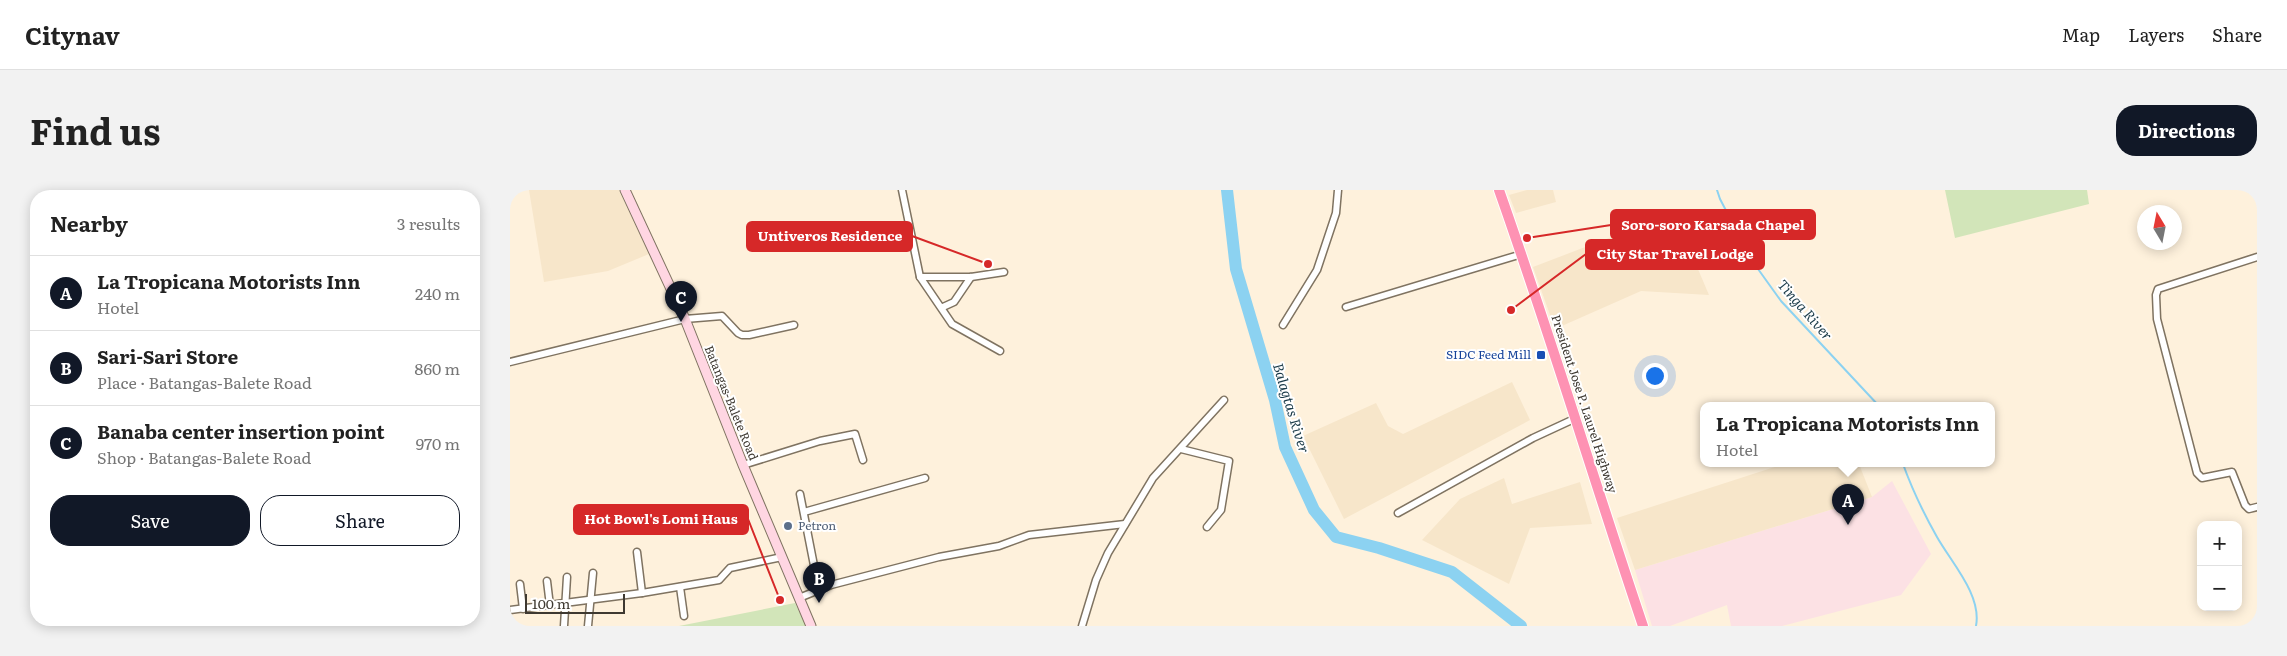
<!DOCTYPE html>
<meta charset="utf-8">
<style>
body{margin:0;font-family:Literata,serif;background:#f2f2f2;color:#222}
.controls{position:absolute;right:15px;bottom:15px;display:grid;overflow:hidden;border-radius:10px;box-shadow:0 2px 12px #0003}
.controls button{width:45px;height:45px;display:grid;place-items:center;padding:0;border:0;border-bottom:1px solid #e0e0e0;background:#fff;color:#222;font:25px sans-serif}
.compass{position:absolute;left:1627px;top:15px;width:45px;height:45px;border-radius:50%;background:#fff;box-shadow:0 2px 12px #0003;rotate:350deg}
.scale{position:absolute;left:15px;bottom:12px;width:100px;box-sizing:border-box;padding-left:5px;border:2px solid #3e3931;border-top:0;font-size:14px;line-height:18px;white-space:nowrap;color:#3e3931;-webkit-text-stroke:4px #fff;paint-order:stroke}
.you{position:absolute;left:1144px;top:185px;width:18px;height:18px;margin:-12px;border:4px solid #fff;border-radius:50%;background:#1a73e8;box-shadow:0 0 0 8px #1a73e833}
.badge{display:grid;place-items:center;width:32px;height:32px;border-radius:50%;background:#111827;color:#fff;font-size:16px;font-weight:700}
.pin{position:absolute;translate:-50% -41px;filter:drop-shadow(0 1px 2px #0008)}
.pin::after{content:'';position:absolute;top:26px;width:18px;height:15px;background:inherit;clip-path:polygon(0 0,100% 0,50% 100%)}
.popup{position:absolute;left:1190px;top:212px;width:295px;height:65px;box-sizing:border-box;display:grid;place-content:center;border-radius:10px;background:#fff;filter:drop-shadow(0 1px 4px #0005);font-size:16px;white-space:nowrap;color:#767676}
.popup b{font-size:19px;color:#222}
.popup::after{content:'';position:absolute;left:50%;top:100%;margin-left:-10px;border:10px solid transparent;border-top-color:#fff}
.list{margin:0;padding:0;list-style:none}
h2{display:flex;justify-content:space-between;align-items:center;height:65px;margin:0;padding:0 20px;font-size:21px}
h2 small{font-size:16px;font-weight:400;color:#767676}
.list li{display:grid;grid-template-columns:32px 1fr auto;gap:15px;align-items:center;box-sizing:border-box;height:75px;padding:0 20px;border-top:1px solid #e0e0e0}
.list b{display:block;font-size:19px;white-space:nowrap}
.list p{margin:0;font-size:16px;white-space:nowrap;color:#767676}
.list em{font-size:16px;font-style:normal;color:#767676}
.actions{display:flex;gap:10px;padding:15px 20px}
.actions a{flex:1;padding:11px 0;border:1px solid #111827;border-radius:20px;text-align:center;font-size:18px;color:#111827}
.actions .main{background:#111827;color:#fff}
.map{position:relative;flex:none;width:1747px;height:436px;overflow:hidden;border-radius:20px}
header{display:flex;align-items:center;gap:30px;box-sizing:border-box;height:70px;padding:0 25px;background:#fff;border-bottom:1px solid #e0e0e0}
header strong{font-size:24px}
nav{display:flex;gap:28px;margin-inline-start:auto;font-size:18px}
.intro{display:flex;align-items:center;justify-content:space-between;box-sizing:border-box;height:120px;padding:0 30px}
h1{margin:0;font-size:35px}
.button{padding:12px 22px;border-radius:20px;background:#111827;color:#fff;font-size:18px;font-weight:700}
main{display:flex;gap:30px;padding:0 30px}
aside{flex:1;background:#fff;border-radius:20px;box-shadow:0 2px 12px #0003}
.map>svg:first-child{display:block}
.commercial{fill:#fce1e4}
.built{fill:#f7e6ca}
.green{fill:#d2e5b9}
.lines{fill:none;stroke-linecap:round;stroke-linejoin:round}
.stream{stroke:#8cd2f1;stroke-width:2}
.river{stroke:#8cd2f1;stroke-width:12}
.minor-casing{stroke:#7f7361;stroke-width:9}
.secondary-casing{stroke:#7f7361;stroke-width:11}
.trunk-casing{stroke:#fff;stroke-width:12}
.minor{stroke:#fff;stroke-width:6}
.secondary{stroke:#ffd6e2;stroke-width:9}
.trunk{stroke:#fe92b3;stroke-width:10}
.transit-dot{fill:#1a4fb4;stroke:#fff;stroke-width:2}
.service-dot{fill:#5c6f8a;stroke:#fff;stroke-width:2}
.labels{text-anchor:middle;stroke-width:4;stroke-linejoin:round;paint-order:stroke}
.transit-label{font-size:12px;fill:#164399;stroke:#fff;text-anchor:end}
.street-label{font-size:12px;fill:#3e3931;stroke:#fff}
.service-label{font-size:12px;fill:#4e5e75;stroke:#fff;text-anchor:start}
.water-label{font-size:14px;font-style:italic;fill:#1b3b49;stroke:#fff}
.leader{fill:none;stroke:#d62828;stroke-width:2}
.callout-dot{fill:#d62828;stroke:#fff;stroke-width:2}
.callout{fill:#d62828;stroke:#d62828;stroke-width:2}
.callout-label{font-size:14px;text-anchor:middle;font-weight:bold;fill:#fff}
</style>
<header>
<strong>Citynav</strong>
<nav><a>Map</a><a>Layers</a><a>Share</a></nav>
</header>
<div class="intro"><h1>Find us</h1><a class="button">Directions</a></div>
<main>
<aside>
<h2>Nearby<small>3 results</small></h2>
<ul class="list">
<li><span class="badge">A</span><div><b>La Tropicana Motorists Inn</b><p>Hotel</p></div><em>240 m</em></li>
<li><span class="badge">B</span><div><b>Sari-Sari Store</b><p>Place · Batangas-Balete Road</p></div><em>860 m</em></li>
<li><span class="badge">C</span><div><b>Banaba center insertion point</b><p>Shop · Batangas-Balete Road</p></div><em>970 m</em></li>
</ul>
<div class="actions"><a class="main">Save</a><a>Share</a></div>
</aside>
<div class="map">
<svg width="1747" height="436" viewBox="0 0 1747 436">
<rect width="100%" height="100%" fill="#fef1dc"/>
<path class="commercial" d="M1382,291L1421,364L1391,405L1272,436H1221L1217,415L1160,436H1142L1125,380L1362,307Z"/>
<g class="built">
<path d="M19,0H109L139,64L98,81L34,92Z"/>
<path d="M1017,0H1043L1046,12L1006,23L999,5Z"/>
<path d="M1164,23L1199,105L1131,101L1045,139L1023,77Z"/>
<path d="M1002,192L1020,230L834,329L793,246L866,213L878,236L893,244Z"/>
<path d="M1274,274H1349L1362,307L1125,380L1107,328Z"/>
<path d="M994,288L1002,314L1070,292L1082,334L1020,338L999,394L912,350L950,309Z"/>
</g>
<g class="green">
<path d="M1435,0H1577L1579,14L1445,48Z"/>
<path d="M285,413L296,436H169Z"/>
</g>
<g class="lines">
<g class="stream">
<path d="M1207,0L1210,9L1243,72L1271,111L1369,216"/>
<path d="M1393,274C1402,299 1414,324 1427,347C1441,372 1472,405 1466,436"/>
</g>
<path class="river" d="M717,0L726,79L765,210L775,257L804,320L826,347L869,358L942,382L1011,436"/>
<g class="minor-casing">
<g id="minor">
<path d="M392,0L410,87L442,134L490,161"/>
<path d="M1747,67L1648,99L1646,105L1647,129L1687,283L1692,288L1722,282L1735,315L1739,319L1747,317"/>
<path d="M410,87H461L494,82"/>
<path d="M433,117L444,112L461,87"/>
<path d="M836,117L1012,64"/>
<path d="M773,135L807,80L826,23L828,0"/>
<path d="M0,172L175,129L212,126L228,143L232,145H239L284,135"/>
<path d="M671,259L719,271L711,320L697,337"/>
<path d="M233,275L310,251L345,244L353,270"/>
<path d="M290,304L309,401"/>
<path d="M294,322L415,288"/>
<path d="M888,323L1023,248L1064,229"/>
<path d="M127,362L132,403"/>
<path d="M37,391L40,416"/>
<path d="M10,394L13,419"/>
<path d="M170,397L174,426"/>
<path d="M289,408L321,395L429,367L489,356L519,345L615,334"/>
<path d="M0,420L132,403L209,390L220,378L272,367"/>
<path d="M54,436L57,387"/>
<path d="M78,436L83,383"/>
<path d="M572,436L586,390L598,363L643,288L714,210"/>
</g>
</g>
<g class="secondary-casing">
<path id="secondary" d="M115,0L175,129L233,275L301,436"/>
</g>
<g class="trunk-casing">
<path id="trunk" d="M989,0C1040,144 1084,291 1133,436"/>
</g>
<use href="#minor" class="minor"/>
<use href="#secondary" class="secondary"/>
<use href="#trunk" class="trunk"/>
</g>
<rect class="transit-dot" x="1026" y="160" width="10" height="10" rx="2.5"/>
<circle class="service-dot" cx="278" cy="336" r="5"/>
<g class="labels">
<g class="transit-label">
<text x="1021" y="169">SIDC Feed Mill</text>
</g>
<g class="street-label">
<text transform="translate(221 213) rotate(68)" y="4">Batangas-Balete Road</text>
<text transform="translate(1074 214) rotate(72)" y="4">President Jose P. Laurel Highway</text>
</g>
<g class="service-label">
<text x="288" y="340">Petron</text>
</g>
<g class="water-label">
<text transform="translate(1295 120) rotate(49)" y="5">Tinga River</text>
<text transform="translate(781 218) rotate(73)" y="5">Balagtas River</text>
</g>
</g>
<path class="leader" d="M1017 48L1101 35M478 74L402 46M1001 120L1076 64M270 410L238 329"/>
<g class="callout-dot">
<circle cx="1017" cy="48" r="5"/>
<circle cx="478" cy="74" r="5"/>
<circle cx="1001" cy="120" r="5"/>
<circle cx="270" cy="410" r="5"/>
</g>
<g class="callout">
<rect x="1101" y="20" width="204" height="29" rx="5"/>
<rect x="237" y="32" width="165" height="29" rx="5"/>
<rect x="1076" y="50" width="178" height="29" rx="5"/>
<rect x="64" y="315" width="174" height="29" rx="5"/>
</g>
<g class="callout-label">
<text x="1203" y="40">Soro-soro Karsada Chapel</text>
<text x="320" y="51">Untiveros Residence</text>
<text x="1165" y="69">City Star Travel Lodge</text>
<text x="151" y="334">Hot Bowl's Lomi Haus</text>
</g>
</svg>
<div class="controls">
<button>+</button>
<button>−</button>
</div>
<svg class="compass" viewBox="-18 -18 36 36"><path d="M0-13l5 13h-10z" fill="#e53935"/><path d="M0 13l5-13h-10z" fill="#767676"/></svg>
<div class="scale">100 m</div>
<div class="you"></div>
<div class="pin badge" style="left:1338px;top:335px">A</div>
<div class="popup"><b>La Tropicana Motorists Inn</b>Hotel</div>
<div class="pin badge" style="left:309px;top:413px">B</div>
<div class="pin badge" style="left:171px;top:132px">C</div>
</div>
</main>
